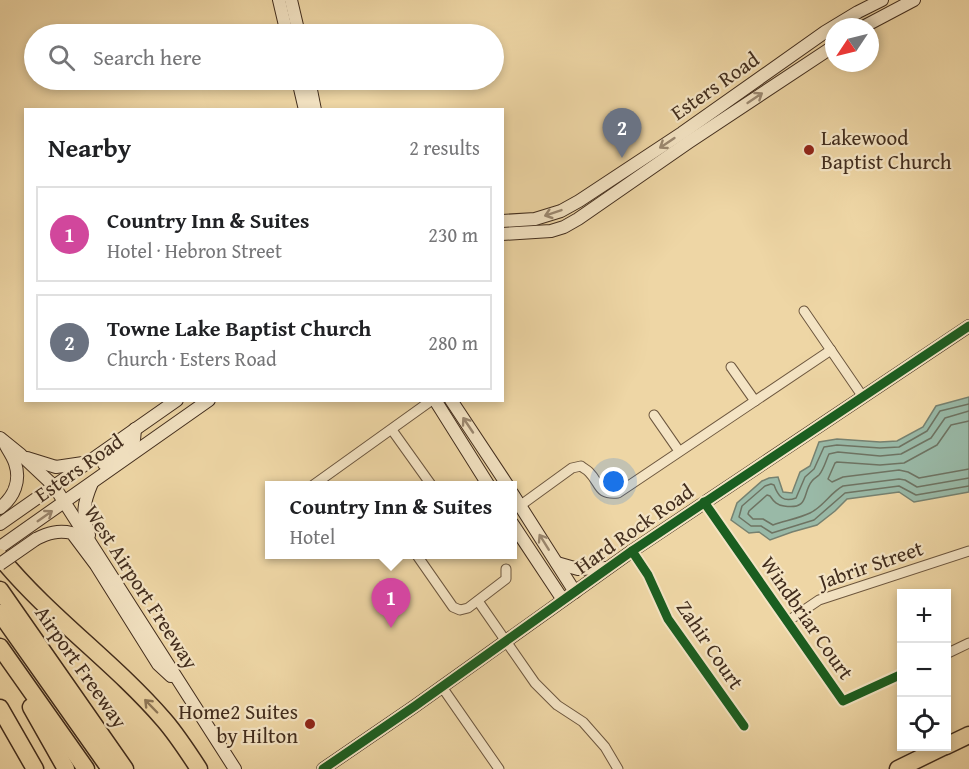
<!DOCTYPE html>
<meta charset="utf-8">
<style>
body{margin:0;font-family:"Gentium Book Plus",serif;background:#f2f2f2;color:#202124}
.controls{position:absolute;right:18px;bottom:18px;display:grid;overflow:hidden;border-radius:0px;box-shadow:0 3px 9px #0003}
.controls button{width:54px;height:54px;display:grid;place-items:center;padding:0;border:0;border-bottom:2px solid #e0e0e0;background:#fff;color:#202124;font:30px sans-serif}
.compass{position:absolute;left:825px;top:18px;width:54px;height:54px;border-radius:50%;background:#fff;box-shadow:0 3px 9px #0003;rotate:235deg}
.you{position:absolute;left:614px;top:482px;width:21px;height:21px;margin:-15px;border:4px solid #fff;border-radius:50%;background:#1a73e8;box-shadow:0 0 0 9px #1a73e833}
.badge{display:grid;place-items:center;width:39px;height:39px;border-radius:50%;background:#7c3aed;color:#fff;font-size:20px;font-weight:700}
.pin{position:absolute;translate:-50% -50px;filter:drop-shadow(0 2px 3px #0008)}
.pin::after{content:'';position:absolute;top:32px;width:21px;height:18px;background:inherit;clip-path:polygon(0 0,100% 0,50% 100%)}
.popup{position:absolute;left:265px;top:481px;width:252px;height:78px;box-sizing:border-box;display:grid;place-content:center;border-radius:0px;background:#fff;filter:drop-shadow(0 2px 4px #0005);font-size:20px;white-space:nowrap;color:#757577}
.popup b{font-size:22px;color:#202124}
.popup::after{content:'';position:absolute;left:50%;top:100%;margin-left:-12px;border:12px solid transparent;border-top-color:#fff}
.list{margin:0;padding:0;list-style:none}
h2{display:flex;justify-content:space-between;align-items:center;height:78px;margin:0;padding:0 24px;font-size:26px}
h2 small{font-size:20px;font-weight:400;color:#757577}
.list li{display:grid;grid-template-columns:39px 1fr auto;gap:18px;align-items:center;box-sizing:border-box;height:96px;margin:0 12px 12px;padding:0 12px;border:2px solid #e0e0e0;border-radius:0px}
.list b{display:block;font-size:22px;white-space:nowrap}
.list p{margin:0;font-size:20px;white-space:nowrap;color:#757577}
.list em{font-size:20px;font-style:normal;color:#757577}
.icon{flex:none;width:33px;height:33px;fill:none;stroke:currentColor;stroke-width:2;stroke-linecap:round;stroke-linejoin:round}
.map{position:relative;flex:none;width:969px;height:769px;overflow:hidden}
.search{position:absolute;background:#fff;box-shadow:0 3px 9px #0003;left:24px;top:24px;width:480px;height:66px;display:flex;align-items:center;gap:15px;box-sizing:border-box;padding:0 21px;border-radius:33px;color:#757577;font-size:22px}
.panel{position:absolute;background:#fff;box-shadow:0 3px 9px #0003;left:24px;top:108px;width:480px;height:294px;border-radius:0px}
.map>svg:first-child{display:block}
.water{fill:#99b9a7;stroke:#768170;stroke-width:1.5}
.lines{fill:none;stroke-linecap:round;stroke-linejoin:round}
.shore{stroke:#6e7362;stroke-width:1.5}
.street-casing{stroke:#6d573f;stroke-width:11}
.secondary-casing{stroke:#422d1d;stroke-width:14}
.highway-casing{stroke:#422d1d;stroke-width:19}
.street{stroke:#f4e4c4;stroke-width:9}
.secondary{stroke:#f4e4c4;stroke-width:12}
.highway{stroke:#eed6a5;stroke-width:16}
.secondary-bridge-casing{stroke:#422d1d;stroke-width:14;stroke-linecap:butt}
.secondary-bridge{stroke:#f4e4c4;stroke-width:12}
.cycleway-casing{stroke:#f4e4c4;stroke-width:13}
.cycleway{stroke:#1b5e20;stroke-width:9}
.oneway{stroke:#9b8870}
.oneway2{stroke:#8f795a}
.poi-dot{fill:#8f2418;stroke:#f4e4c4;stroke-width:2}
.labels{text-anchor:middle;stroke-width:4.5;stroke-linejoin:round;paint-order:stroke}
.street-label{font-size:21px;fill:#422d1d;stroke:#f4e4c4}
.poi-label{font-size:21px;fill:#422d1d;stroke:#f4e4c4;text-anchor:start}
</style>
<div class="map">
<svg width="969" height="769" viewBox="0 0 969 769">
<rect width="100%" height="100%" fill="#eed6a5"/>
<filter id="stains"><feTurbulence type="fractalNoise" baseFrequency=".00333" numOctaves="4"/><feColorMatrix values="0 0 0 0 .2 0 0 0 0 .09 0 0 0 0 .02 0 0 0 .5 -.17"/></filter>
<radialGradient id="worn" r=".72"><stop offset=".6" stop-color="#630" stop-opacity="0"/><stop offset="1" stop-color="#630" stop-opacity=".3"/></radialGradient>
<path class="water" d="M969,397V492L914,502L899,492L847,499L835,511L817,525L792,532L770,540L759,532L749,533L731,520L737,503L762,481L769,478L778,477L783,492L792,493L800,472L810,466L819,442L837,439L880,442L897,441L923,427L936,406Z"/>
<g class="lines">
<g class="shore">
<path d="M969,404L940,411L927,431L899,447L880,448L837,445L824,447L814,469L805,477L796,498C783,503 778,496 774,485L771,484L765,486L742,506L739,517L751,526H761L772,533L814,520L845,493L899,486L916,495L969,486"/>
<path d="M969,411L945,418L931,438L901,454L880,456L838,452L829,454C826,460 824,469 819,475C817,477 814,478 812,481C802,493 810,510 784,506C777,505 774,502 770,496L767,495L749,511L748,514L753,519H763L773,525C784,521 800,518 810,513C823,507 831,492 843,486L899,479L905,480L917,487L969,478"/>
<path d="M969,421L951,425L937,445L904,463L880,465L837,462L835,463L828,479L832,482L843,477L899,470L908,472L919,478L969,469"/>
</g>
<g class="street-casing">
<g id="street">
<path d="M804,311L863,397"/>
<path d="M731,367L755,401"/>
<path d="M654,415L679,451"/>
<path d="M392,430L432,486"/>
<path d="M312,486L432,400"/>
<path d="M704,502L843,701L902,674"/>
<path d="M521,505L572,468L581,466C583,468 586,469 589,472C601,484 597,495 618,493L831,350"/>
<path d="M632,551L648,575L668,619L744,726"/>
<path d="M416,554L453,607L460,610L468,608L506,579V569"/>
<path d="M478,601L535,683L557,705L583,722L605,747L618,769"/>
<path d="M788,621L819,600L969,551"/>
<path d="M946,654L969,643"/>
<path d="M442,687L499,769"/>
</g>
</g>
<g class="secondary-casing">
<g id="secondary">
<path d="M279,0L287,34"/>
<path d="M291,0L299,34"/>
<path d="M863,27L914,0"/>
<path d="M298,80L305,110"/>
<path d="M309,80L315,110"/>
<path d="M502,221L535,219L561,211L579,201L682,133L825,32L858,12L882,0"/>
<path d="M502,234L551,231L564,227L578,219L689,142L834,46"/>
<path d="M435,400L489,486"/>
<path d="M451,400L508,486"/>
<path d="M0,438L21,455L54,486L235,769"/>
<path d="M27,458L56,467L83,463"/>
<path d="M104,464L134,440L135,429"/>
<path d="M512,493L575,592"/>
<path d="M0,508C14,497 21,481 15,463C13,457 9,451 6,446"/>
<path d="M512,523L563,600"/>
<path d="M0,524L177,400"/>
<path d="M89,535C82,513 83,504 92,483"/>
<path d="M36,539C48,533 58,530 72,533L96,565L158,664L171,676"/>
<path d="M0,547L209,400"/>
<path d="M557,563L578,569L607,568"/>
<path d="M323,769L415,706L632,551L969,326"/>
</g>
</g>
<g class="highway-casing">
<g id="highway">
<path d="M0,557C49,617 114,662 164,720C177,735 188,752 199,769"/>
<path d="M0,590L125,769"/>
<path d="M0,613L110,769"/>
<path d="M0,647L86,769"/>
<path d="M31,707L66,769"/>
<path d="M0,708L35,769"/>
<path d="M946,746L969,735"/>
<path d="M898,769L945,746"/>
</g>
</g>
<use href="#street" class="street"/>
<use href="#secondary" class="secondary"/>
<use href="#highway" class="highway"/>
<g class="secondary-bridge-casing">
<path id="secondary-bridge" d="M0,564L36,539"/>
</g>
<use href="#secondary-bridge" class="secondary-bridge"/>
<g class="cycleway-casing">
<g id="cycleway">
<path d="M704,502L843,701L902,674"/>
<path d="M632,551L648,575L668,619L744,726"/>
<path d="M323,769L415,706L632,551L969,326"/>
</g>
</g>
<use href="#cycleway" class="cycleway"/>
</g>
<defs><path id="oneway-shaft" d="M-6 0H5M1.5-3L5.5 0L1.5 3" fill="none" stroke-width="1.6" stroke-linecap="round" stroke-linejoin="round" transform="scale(1.5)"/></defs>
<g class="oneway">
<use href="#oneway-shaft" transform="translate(755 98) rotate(-34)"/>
<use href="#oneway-shaft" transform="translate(667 143) rotate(146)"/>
<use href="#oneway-shaft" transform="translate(553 213) rotate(161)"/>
<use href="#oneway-shaft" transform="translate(468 425) rotate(-124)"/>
<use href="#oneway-shaft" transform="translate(45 516) rotate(-35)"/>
<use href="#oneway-shaft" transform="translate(544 542) rotate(-122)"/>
</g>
<use class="oneway2" href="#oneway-shaft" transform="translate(151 706) rotate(-134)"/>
<g class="poi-dot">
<circle cx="809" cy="150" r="6"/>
<circle cx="310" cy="724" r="6"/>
</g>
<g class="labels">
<g class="street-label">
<text transform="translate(715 86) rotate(-35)" y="7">Esters Road</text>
<text transform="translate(79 468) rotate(-35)" y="7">Esters Road</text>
<text transform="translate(634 529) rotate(-35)" y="7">Hard Rock Road</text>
<text transform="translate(871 565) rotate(-19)" y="7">Jabrir Street</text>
<text transform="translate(141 587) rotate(57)" y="7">West Airport Freeway</text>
<text transform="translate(807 618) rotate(55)" y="7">Windbriar Court</text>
<text transform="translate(710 645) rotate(56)" y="7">Zahir Court</text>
<text transform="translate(81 667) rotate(55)" y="7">Airport Freeway</text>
</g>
<g class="poi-label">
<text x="821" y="145">Lakewood<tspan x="821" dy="24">Baptist Church</tspan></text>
<text x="298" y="719" text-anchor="end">Home2 Suites<tspan x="298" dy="24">by Hilton</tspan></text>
</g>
</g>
<rect width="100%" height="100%" filter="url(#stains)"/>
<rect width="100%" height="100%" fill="url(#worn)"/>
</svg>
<div class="controls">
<button>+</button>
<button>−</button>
<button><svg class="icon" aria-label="locate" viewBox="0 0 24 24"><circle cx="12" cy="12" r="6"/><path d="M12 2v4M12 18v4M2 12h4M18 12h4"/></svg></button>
</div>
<svg class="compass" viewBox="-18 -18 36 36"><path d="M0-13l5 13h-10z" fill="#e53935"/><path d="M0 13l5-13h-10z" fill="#757577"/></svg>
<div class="you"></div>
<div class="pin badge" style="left:391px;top:628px;background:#d1479c">1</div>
<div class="popup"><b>Country Inn &amp; Suites</b>Hotel</div>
<div class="pin badge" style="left:622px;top:158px;background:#6b7280">2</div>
<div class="search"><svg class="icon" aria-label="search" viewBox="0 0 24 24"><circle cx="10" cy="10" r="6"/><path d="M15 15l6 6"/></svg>Search here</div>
<section class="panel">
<h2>Nearby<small>2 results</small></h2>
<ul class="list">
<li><span class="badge" style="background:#d1479c">1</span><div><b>Country Inn &amp; Suites</b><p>Hotel · Hebron Street</p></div><em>230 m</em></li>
<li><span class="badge" style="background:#6b7280">2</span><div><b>Towne Lake Baptist Church</b><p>Church · Esters Road</p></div><em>280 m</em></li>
</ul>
</section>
</div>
